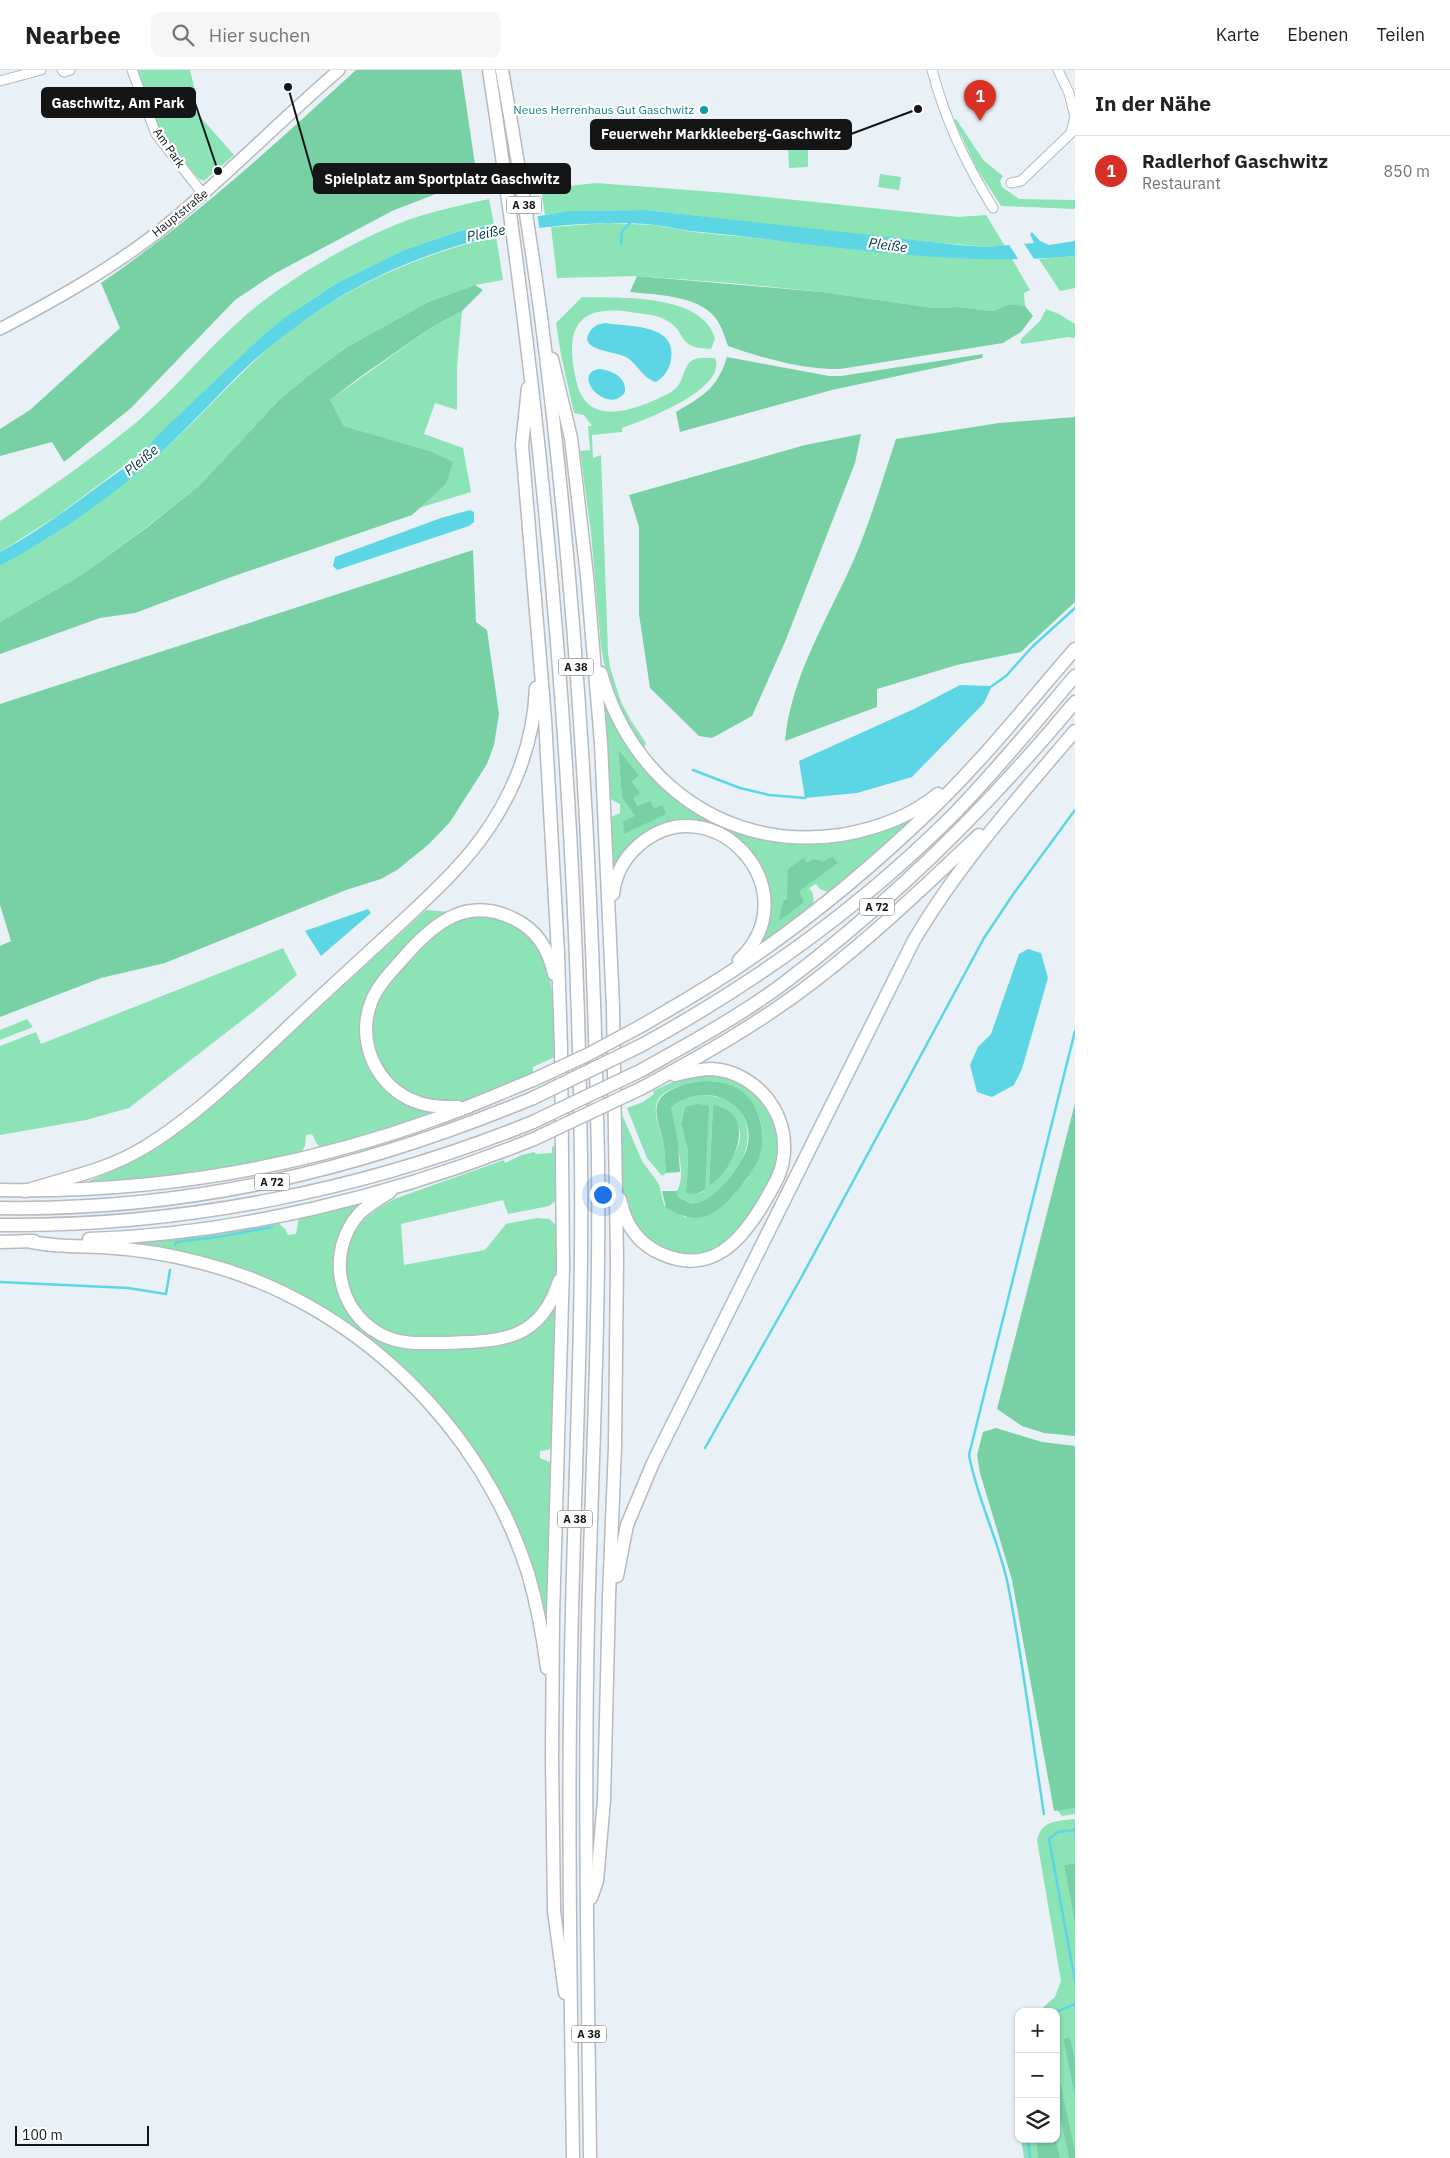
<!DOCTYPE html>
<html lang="de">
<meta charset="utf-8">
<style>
body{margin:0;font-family:"IBM Plex Sans",sans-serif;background:#f6f6f6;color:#222}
.controls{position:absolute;right:15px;bottom:15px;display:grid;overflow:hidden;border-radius:10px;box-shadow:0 1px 4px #0004}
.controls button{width:45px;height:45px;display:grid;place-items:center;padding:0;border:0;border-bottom:1px solid #e0e0e0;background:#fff;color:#222;font:25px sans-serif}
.scale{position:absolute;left:15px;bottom:12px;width:134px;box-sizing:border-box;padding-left:5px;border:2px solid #131517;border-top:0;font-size:14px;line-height:18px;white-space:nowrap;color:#131517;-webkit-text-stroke:4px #fff;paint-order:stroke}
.you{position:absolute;left:602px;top:1124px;width:18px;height:18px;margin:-12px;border:4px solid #fff;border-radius:50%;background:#1a73e8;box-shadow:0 0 0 8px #1a73e833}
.badge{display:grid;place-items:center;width:32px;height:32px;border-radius:50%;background:#d93025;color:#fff;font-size:16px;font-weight:700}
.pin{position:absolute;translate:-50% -41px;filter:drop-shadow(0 1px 2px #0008)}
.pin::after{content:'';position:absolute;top:26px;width:18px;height:15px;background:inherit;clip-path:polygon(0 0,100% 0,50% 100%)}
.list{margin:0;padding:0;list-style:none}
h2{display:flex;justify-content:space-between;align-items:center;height:65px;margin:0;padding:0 20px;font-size:21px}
h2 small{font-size:16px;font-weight:400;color:#767676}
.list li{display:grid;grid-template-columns:32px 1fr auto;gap:15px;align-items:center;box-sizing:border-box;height:70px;padding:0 20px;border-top:1px solid #e0e0e0}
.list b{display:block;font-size:19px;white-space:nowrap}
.list p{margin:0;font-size:16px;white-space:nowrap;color:#767676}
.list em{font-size:16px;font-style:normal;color:#767676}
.icon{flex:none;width:28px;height:28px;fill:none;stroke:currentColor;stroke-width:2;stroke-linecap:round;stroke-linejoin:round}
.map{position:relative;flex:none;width:1075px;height:2088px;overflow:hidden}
header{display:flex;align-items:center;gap:30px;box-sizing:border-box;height:70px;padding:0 25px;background:#fff;border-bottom:1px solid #e0e0e0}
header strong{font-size:24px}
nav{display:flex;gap:28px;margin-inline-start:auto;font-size:18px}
.search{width:350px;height:45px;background:#f6f6f6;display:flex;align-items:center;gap:12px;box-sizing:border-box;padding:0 18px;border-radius:10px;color:#767676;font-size:19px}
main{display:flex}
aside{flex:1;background:#fff}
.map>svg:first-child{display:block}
.green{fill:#8be3b6;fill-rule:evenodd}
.forest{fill:#77d1a4}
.water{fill:#5cd5e5}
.pier{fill:#eaf1f6}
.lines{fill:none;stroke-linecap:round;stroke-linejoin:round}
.stream{stroke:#5cd5e5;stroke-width:2.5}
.minor-casing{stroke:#b5bbc0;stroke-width:11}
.major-casing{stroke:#b5bbc0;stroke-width:14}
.highway-casing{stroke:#b5bbc0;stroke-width:15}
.minor{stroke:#fff;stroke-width:9}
.major{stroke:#fff;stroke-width:11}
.highway{stroke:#fff;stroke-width:12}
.highway-bridge-casing{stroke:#b5bbc0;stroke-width:15;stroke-linecap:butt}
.highway-bridge{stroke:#fff;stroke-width:12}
.culture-dot{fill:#0f9aa8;stroke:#fff;stroke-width:2}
.labels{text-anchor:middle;stroke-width:4.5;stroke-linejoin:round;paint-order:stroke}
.shield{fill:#fff;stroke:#5a5b5d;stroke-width:1}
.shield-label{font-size:11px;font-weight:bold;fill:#131517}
.culture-label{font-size:12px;fill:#0d838f;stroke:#fff;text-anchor:end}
.street-label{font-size:12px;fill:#131517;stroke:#fff}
.water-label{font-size:14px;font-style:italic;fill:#003a40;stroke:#fff}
.leader{fill:none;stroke:#131517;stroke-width:2}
.callout-dot{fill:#131517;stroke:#fff;stroke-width:2}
.callout{fill:#131517;stroke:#131517;stroke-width:2}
.callout-label{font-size:14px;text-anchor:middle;font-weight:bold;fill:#fff}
</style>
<header>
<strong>Nearbee</strong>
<div class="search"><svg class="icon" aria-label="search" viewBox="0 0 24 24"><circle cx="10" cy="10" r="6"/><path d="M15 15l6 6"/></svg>Hier suchen</div>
<nav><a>Karte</a><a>Ebenen</a><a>Teilen</a></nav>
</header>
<main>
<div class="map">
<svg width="1075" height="2088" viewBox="0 0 1075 2088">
<rect width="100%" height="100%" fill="#eaf1f6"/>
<g class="green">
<path d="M138,0H190L196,25L188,33L234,85L204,111L198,108L165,68L156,52L147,31Z"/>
<path d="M956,49L984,91L1003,106L1000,111L1002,117L1019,129L1075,130V139L1001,136L977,99L954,50Z"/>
<path d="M788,74H808V97L789,98Z"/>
<path d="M880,104L901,107L899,120L878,117Z"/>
<path d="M596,113L728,123L958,147L986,145L1005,176L987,177L878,167L646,140L569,141L545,145L541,119Z"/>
<path d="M489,129L494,154L460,161L404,180L337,213L304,235L261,267L140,384L57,446L0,482V451C48,420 94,387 138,351C176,318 208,278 246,245C289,208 365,163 420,146C443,139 466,134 489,129Z"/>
<path d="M608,153L653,155L694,162L944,187L1012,189L1030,220L1024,223L1025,236L1010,234L992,241L959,237L934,238L822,222L731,213L638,206L557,208L551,157Z"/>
<path d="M496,166L503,210L475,215L428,232L347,277L308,306L278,331L199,416L144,459L83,504L0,552V496C60,464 116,423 167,377C209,339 245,295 291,260C353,213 420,185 496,166Z"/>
<path d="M1075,186V218L1060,221L1039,189Z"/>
<path d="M582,227C618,228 704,223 715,269L711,279C674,278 689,261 664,249C653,244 642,244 630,242C575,234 565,261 576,310C585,350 616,345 648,333C656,329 668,325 675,319C683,312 683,300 689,293C695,286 707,288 715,288C728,319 643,351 622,358V362L592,365L593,388L601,385L608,583L610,597L621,632L630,649L646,673L643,681L620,644L605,598L601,577L591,463L580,381L590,380L588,356H592L584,345L574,343L561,285L556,253Z"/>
<path d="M1046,239L1059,244L1075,254V268L1068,267L1022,274L1020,272L1022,268L1040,251Z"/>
<path d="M462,241L457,297V340L435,333L424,364L463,378L471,422L419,438L446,414L430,381L344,356L330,330L432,257Z"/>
<path d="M603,629L614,653L633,683L670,722L778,770L916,746L833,824L820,819L816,814L809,818L813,824L814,839L757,880L768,856L770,827L767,812L755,787L739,770L729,763L657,758L639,768L612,803L609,748L620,743V734L606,727ZM618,679L639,705L632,712L633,728L639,737L654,739L635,746L622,728ZM833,786L838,793L783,831L823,793Z"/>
<path d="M426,840L450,842L382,907L362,974L365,990L369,1001L384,1019L407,1036L434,1044L322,1079L317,1074L312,1064L306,1065L305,1076L301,1083L233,1098L108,1113L86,1112C137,1093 173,1068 215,1033Z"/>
<path d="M490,847C544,859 552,899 554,948C555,960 557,974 555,987L533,997V1003C505,1012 476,1033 447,1033C424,1032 400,1023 388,1004C379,992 372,978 372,962C372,952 374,941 378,932C388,907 437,856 463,849C472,847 481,847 490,847Z"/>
<path d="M283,878L297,905L263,934L129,1038L86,1050L0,1065V976L36,962L41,974Z"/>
<path d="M27,949L33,957L0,970V960Z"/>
<path d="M703,1004C711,1005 719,1005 726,1007C764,1017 786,1059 776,1097C773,1108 765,1120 758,1130C738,1166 707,1200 662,1178C651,1173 639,1165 633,1154C617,1126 621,1074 621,1042L642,1091L659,1114L664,1135L685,1147C703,1137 724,1128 741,1115C746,1112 749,1104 752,1100C783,1051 741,998 686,1014C678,1016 664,1021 659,1028C650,1042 662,1062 664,1076C665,1085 665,1094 666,1103L662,1106L647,1088L627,1038L643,1032L654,1024L653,1021L679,1009Z"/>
<path d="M703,1025C712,1026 722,1027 730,1031C745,1039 751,1063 746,1078C743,1091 732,1104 724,1114C717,1122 708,1133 696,1133C689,1133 684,1130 678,1127L677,1121C689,1103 671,1059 671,1038C678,1030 693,1026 703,1025ZM713,1035C719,1041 735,1053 739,1059C746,1074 720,1108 709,1116ZM685,1037L703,1122L696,1124L685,1122L687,1113L688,1081L681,1052Z"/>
<path d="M557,1074V1130L549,1136L508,1144L503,1130L401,1154L404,1195L485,1180L506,1154L537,1148L549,1149L557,1156C557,1184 560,1216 541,1240C532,1252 515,1261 500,1266C482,1271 408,1270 390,1264C386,1262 381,1258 377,1256C373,1253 368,1251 365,1247C343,1228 340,1187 354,1163C363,1147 378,1138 394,1129L504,1090L505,1093L522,1085L534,1082L536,1084L552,1083V1077Z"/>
<path d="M368,1130L335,1191L369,1263L479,1277L498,1276L514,1271L543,1252L557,1233L556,1373L548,1380L540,1381V1388L552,1393L549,1556L539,1520L516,1458L400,1296L243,1200L209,1189L138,1174V1171L276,1151L285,1159L288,1165L296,1164L299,1147Z"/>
<path d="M1075,1738V1744L1062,1746L1057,1740Z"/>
<path d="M1075,1749V1793L1064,1795L1075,1855V1989L1070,1968L1063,1969L1075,2028V2080L1056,1992V1942H1038L1055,1927L1061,1911L1037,1770C1042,1750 1057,1751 1075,1749Z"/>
<path d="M1019,1975V2046C1016,2023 1012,1998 1019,1975Z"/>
<path d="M1056,2030L1069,2088H1060L1056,2069Z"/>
<path d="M1021,2069H1036L1038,2088H1024Z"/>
</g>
<g class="forest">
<path d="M356,0H461L477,108L392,141L274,204L235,230L131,338L64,392L52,372L0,386V359L30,340L120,258L101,213C192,151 275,74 356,0Z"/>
<path d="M637,206L822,222L934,238L959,237L992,241L1010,234L1025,236L1033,246L1021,262L1003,273L840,299C803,300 763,288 728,276C724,265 721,253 712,244C693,225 655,225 630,222Z"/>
<path d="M475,215L483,220L462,241L432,257L360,307L330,330L344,356L430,381L453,392L446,414L412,445L234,506L135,543L100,548L0,584V552L83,504L146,458L199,416L278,331L308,306L347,277L428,232Z"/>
<path d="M983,284L982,288L832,320L680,362L676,342C703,326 717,319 727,287L829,306H841Z"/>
<path d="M1075,347V532L1021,582L957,595L877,619V637L785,671C791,605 829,547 855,487C871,449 883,408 896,369L999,353Z"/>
<path d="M861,364L855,393L785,572L752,646L712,668L699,666L650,618L639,544V457L629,425L805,375Z"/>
<path d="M473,480L476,552L487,560L499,644L494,675L487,694L450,752L429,774L397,800L381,809L346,820L165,893L101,908L0,947V876L11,871L0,835V634Z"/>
<path d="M618,679L639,705L632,712L640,723L633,728L638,736L650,731L654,739L662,735L666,744L624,764L623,752L635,746L622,728Z"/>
<path d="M833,786L838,793L799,821L804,832L779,851L783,831L787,828L788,799L803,788L807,793L814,789L823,792Z"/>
<path d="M703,1011C713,1011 723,1012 733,1016C757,1026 768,1061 760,1085C755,1098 745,1112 735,1123C726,1133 716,1144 702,1147C689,1150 677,1143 666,1138L662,1121H677L678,1127C684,1130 689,1134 696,1133C714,1132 742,1094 747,1078C755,1048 732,1024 703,1025C693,1026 677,1030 671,1038L678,1073L680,1102L666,1103C665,1094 665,1085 664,1076C660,1052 645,1032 673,1019C683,1014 692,1012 703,1011Z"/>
<path d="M1075,1033V1366L1044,1363L1022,1356L997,1339Z"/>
<path d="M698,1034L709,1036L705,1119C699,1125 692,1125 685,1122L687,1113L688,1081L681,1053L685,1037Z"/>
<path d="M713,1035C759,1043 735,1099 709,1116Z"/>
<path d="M996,1358L1042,1372L1075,1376V1738L1054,1741L1012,1510L980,1403L977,1385L983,1362Z"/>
<path d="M1075,1793V1855L1064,1795Z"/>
<path d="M1070,1967L1075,1989V2028L1063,1969Z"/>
<path d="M1056,1992L1075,2080V2088H1069L1056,2030Z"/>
<path d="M1036,2069H1056L1060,2088H1038Z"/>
</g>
<g class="water">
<path d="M646,140L959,175L987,177L1034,173L1030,164L1032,162L1040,171L1049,175L1075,171V186C950,198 825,174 701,162C685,161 670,157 654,155C631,152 606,153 583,154C499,158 417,183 345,224C311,244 279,268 249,295C222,320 197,349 169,375C119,422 61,463 0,496V482C35,463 68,439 100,415C119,401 142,387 156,367L261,267L286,247L337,213L404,180L460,161L539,146L569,141Z"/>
<path d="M605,253C628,257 678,253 671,290C669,300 664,307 656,312C642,308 638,294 626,287C615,281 579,281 589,263C593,256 598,254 605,253Z"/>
<path d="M600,299C613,301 626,307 625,322C608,347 569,303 600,299Z"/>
<path d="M470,440L474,442V452L469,456L337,500L333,496L335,487L441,448Z"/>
<path d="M960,615L992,616L984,633L912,707L857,723L805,728L799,691L914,639Z"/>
<path d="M368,839L371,843L321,886L305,861Z"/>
<path d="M1028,879L1041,883L1048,908L1022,999L1014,1015L992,1027L977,1022L970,995L978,977L991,964L1019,884Z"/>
</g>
<g class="pier">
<path d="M537,143L540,162L499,168L496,151Z"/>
<path d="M1023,172L1036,192H1020L1008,173Z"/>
</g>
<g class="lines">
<g class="stream">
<path d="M621,174L622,161L631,152"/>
<path d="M992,616L1006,606L1032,577L1075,538"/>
<path d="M693,700L740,718L769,725L805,728"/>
<path d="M175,1175L176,1172L224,1166L272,1157"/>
<path d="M0,1212L128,1218L166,1224L170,1200"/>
<path d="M705,1378L801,1208L984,868L1014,823L1075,740"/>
<path d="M1044,1744C1032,1668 1023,1591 1008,1515C999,1471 977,1429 969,1385L1075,961"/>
<path d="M1075,1760L1058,1762L1049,1769L1075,1911"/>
<path d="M1056,1942L1075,1934"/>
<path d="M1028,2069L1030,2088"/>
</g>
<g class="minor-casing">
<g id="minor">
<path d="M62,0L64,2L70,0"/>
<path d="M132,0L156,64L203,124"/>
<path d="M932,0C946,52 965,92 993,138"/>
<path d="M0,11L41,0"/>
<path d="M1011,113L1021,111L1071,63L1075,47L1069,23L1058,0"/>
</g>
</g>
<g class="major-casing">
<path id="major" d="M0,259C55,230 109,200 158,162C222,111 277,53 339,0"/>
</g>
<g class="highway-casing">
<g id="highway">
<path d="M489,0C545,360 577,724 581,1089C583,1275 572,1460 570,1646C568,1794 571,1941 573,2088"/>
<path d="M502,0C516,79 529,159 540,239C577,521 593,805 598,1089C600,1243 592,1397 588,1552C584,1730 588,1909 590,2088"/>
<path d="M552,289L571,368L587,506L601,673L613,937L617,1190L615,1377L609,1527L604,1730L597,1811L591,1828"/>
<path d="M528,318L522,375L545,649L558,883L561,978L563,1197L553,1546L552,1687L554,1841L565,1923"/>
<path d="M601,603C631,712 726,782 841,765C876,759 910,747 938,724"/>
<path d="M613,824C615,805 624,788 639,775C713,712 812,821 739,890"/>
<path d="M641,956C674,937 707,918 738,897C807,851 872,797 931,740C983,690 1028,633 1075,579"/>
<path d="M642,975C755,913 861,837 953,745C996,701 1035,653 1075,606"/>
<path d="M642,1000C690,973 740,946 784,913C894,830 988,737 1075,632"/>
<path d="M642,1018C701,986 760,953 813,912C872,867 925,816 979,765"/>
<path d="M458,1037C445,1037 430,1037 417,1032C376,1018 355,970 372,930C379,913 394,899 406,885C435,852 468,826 514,849C537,860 549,880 554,904"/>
<path d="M0,1120C148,1123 296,1099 435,1049C468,1038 500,1023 533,1010"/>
<path d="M25,1121C66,1108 108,1100 145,1077C207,1039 264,979 317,930C347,902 377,875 406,848C436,820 467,791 490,756C517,715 534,667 536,618"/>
<path d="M390,1122C379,1129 368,1135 359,1144C326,1181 337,1241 380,1264C400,1275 422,1273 443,1273C498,1271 540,1273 559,1211"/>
<path d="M620,1129C625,1154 638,1174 662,1184C712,1206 742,1170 765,1131C772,1118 781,1105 783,1090C791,1045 757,1002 712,999C699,999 687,1002 675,1005"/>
<path d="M0,1138C189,1141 359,1100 533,1028"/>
<path d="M0,1155C182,1157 365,1120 533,1052"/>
<path d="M89,1169C239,1164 395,1125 534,1069"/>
<path d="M27,1171C52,1177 77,1176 102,1177C136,1179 169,1184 202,1193C353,1231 481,1355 528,1503C537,1534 543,1566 547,1598"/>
<path d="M0,1172L34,1171"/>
<path d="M617,1506L627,1455L653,1393L914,870C959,794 1018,728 1075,661"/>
</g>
</g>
<use href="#minor" class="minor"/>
<use href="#major" class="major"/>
<use href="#highway" class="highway"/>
<g class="highway-bridge-casing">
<g id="highway-bridge">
<path d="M533,1010L587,985L641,956"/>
<path d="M533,1028L642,975"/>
<path d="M533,1052L642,1000"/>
<path d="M534,1069L642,1018"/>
</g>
</g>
<use href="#highway-bridge" class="highway-bridge"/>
</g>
<circle class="culture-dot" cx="704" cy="40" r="5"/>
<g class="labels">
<g class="shield">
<rect x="506.5" y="126.5" width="35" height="17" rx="4"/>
<rect x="558.5" y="588.5" width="35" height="17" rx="4"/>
<rect x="859.5" y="828.5" width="35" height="17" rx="4"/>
<rect x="254.5" y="1103.5" width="35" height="17" rx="4"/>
<rect x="557.5" y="1440.5" width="35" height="17" rx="4"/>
<rect x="571.5" y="1955.5" width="35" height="17" rx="4"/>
</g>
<g class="shield-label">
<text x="524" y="139">A 38</text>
<text x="576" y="601">A 38</text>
<text x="877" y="841">A 72</text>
<text x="272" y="1116">A 72</text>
<text x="575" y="1453">A 38</text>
<text x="589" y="1968">A 38</text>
</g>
<g class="culture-label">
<text x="694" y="44">Neues Herrenhaus Gut Gaschwitz</text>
</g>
<g class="street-label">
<text transform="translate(169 78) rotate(55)" y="4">Am Park</text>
<text transform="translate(180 143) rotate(-39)" y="4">Hauptstraße</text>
</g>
<g class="water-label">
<text transform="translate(486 163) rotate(-11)" y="5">Pleiße</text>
<text transform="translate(888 175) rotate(7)" y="5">Pleiße</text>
<text transform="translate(141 390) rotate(-40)" y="5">Pleiße</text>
</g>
</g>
<path class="leader" d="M218 101L195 33M918 39L851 64M288 17L314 109"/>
<g class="callout-dot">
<circle cx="218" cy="101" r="5"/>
<circle cx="918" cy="39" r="5"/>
<circle cx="288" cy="17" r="5"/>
</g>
<g class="callout">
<rect x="42" y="18" width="153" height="29" rx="5"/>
<rect x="591" y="50" width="260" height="29" rx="5"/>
<rect x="314" y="94" width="256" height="29" rx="5"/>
</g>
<g class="callout-label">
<text x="118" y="38">Gaschwitz, Am Park</text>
<text x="721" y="69">Feuerwehr Markkleeberg-Gaschwitz</text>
<text x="442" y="114">Spielplatz am Sportplatz Gaschwitz</text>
</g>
</svg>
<div class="controls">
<button>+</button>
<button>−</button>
<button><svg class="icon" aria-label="layers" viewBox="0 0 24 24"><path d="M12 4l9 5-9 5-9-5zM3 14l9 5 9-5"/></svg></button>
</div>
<div class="scale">100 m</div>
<div class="you"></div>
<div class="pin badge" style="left:980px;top:51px">1</div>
</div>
<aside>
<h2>In der Nähe<small></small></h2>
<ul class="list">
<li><span class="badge">1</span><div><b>Radlerhof Gaschwitz</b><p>Restaurant</p></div><em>850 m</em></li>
</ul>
</aside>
</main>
